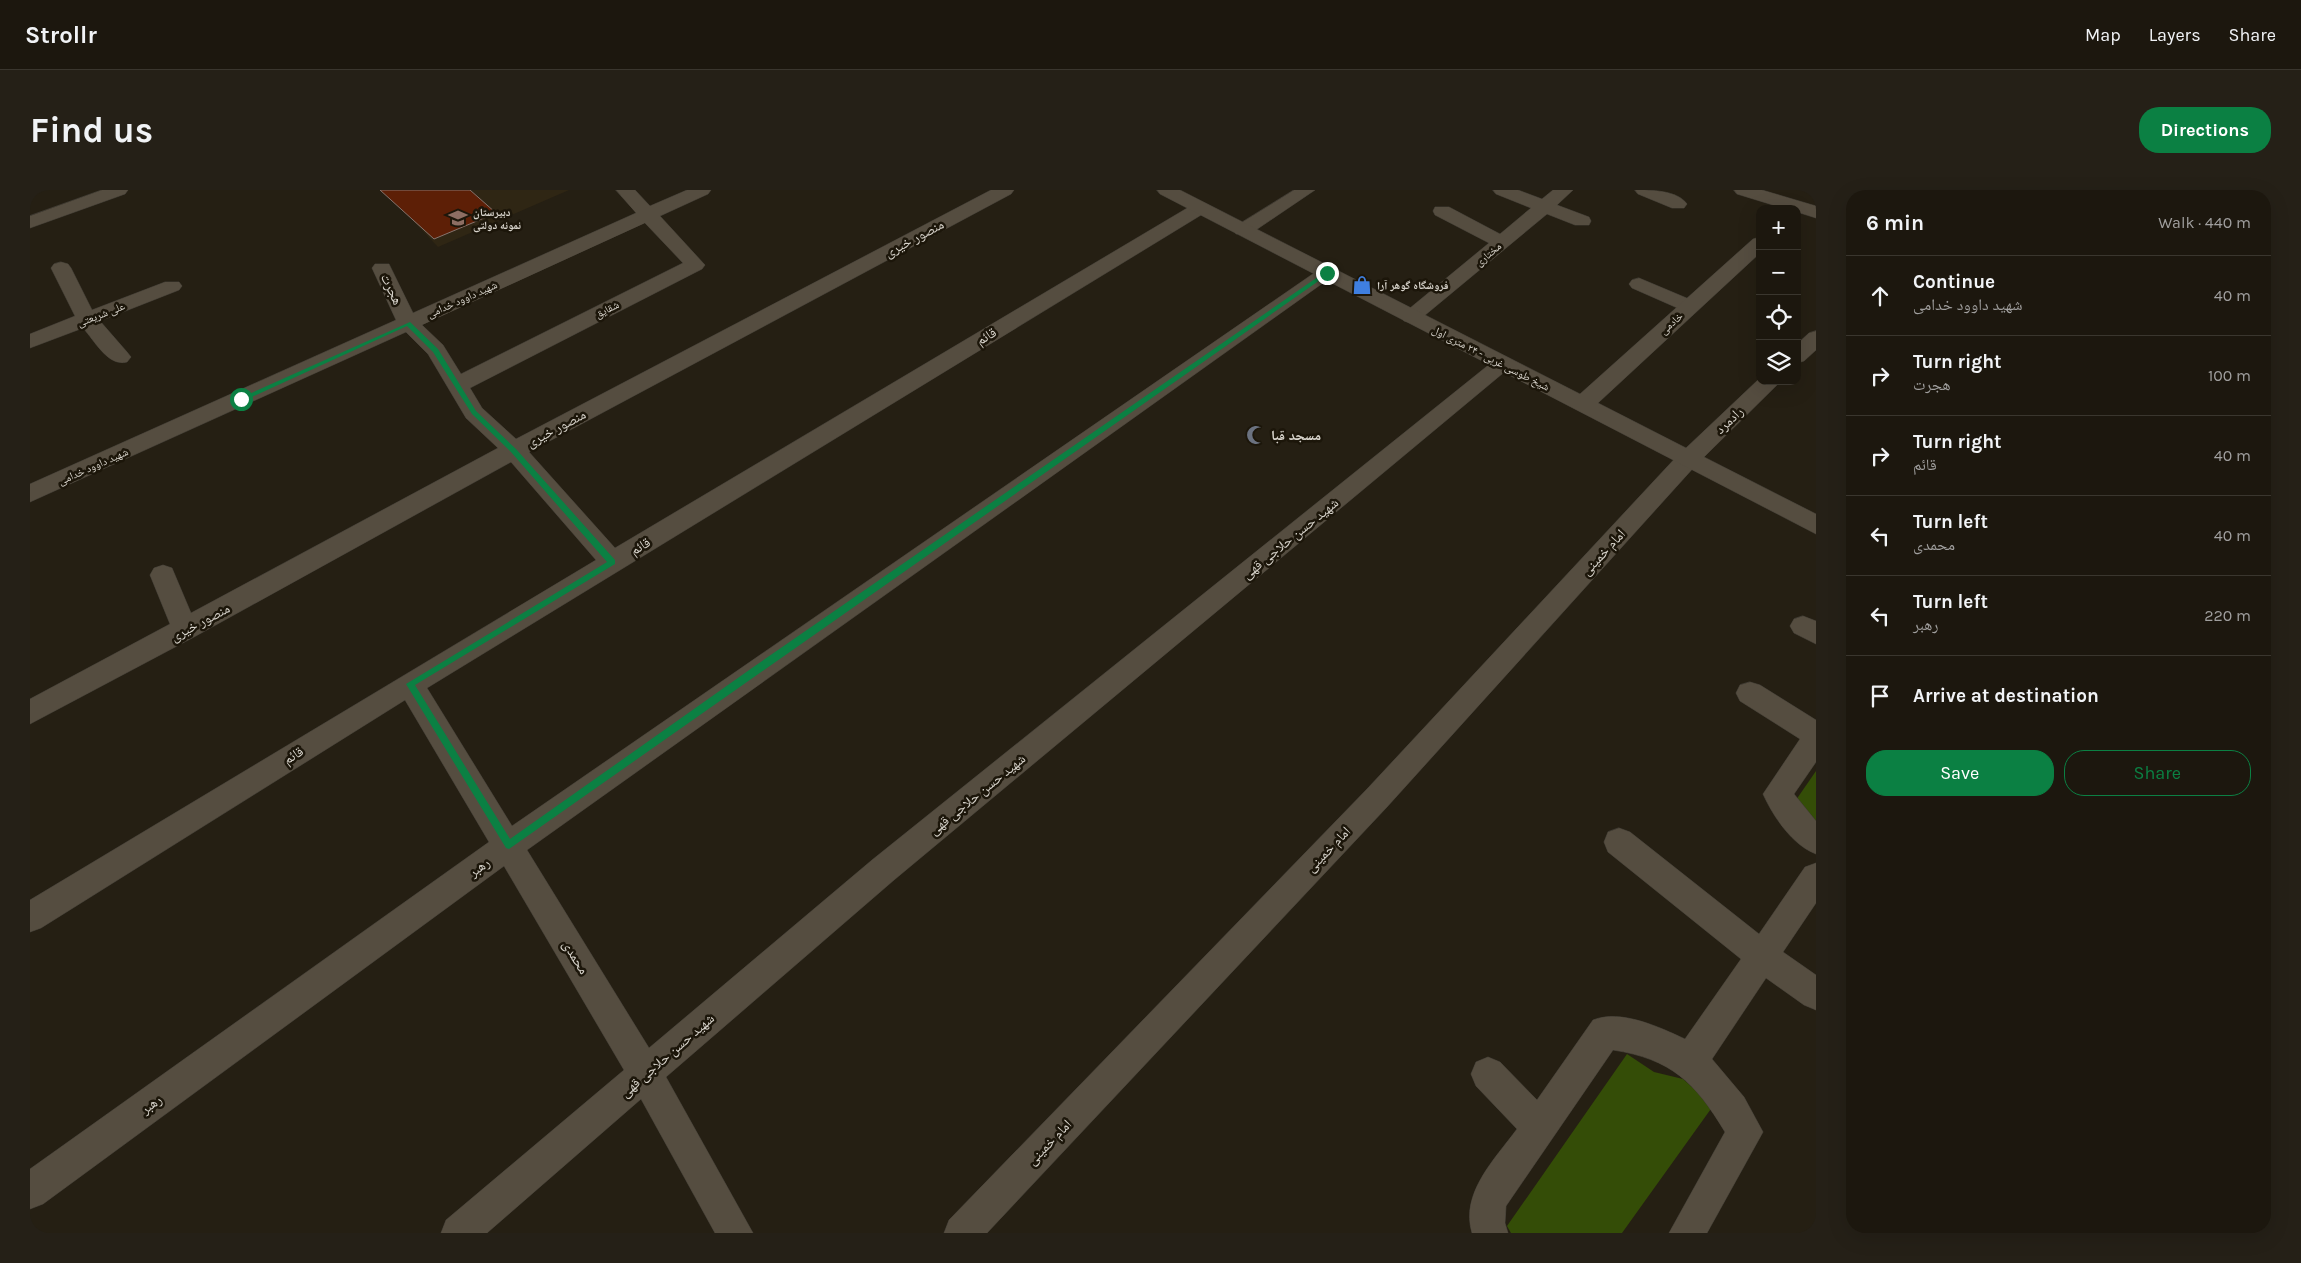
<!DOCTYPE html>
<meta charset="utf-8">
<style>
body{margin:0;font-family:Karla,"Noto Naskh Arabic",sans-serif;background:#252017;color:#f1f3f6}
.controls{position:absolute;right:15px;top:15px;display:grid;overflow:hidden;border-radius:10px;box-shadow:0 5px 20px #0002}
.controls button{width:45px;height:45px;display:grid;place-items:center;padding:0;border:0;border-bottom:1px solid #3a362e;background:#1c170e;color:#f1f3f6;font:25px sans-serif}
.stop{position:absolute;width:15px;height:15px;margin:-11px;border:4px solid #0b8043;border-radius:50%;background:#fff}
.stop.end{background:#0b8043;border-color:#fff;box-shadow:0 1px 5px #0008}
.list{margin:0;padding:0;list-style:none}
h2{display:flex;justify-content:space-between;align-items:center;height:65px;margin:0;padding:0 20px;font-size:21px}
h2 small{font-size:16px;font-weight:400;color:#a09f9e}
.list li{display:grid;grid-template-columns:32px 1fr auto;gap:15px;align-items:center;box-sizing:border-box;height:80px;padding:0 20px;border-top:1px solid #3a362e}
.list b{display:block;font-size:19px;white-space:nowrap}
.list p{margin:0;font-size:16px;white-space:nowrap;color:#a09f9e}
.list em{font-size:16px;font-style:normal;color:#a09f9e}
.actions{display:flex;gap:10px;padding:15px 20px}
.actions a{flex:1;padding:11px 0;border:1px solid #0b8043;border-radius:20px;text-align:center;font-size:18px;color:#0b8043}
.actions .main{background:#0b8043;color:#fff}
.icon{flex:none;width:28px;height:28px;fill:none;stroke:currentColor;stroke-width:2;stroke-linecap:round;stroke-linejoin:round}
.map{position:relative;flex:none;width:1786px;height:1043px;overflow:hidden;border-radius:20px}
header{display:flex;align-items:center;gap:30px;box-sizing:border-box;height:70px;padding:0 25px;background:#1c170e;border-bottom:1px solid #3a362e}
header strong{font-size:24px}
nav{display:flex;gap:28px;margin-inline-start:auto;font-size:18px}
.intro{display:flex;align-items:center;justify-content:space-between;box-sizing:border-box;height:120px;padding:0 30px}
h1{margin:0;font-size:35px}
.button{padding:12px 22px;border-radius:20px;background:#0b8043;color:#fff;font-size:18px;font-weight:700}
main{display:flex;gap:30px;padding:0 30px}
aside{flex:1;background:#1c170e;border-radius:20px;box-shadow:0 5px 20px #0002}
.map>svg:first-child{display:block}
.built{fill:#2f2614}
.forest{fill:#344d07}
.building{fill:#5d1f06;stroke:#87756f}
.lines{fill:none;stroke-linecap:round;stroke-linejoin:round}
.street-casing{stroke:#3e3a32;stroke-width:1}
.secondary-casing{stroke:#3e3a32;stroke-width:1}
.street{fill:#554d40;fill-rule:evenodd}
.secondary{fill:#554d40;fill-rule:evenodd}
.route{fill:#0b8043}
.labels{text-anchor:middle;stroke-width:5;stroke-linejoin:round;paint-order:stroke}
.far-poi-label{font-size:11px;font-weight:bold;fill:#d8d4cc;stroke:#1c160a;text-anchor:start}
.far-street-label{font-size:11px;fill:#d8d4cc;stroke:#1c160a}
.street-label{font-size:14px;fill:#d8d4cc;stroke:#1c160a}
.poi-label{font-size:14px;font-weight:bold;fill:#d8d4cc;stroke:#1c160a;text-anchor:start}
</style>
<header>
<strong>Strollr</strong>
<nav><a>Map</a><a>Layers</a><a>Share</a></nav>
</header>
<div class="intro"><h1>Find us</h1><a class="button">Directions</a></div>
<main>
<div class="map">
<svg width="1786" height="1043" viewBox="0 0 1786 1043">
<rect width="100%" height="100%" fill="#251f13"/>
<path class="built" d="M354,0H539L408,57Z"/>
<g class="forest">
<path d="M1786,581V633L1766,610Z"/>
<path d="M1597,864L1624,882L1653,889L1683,916L1592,1043H1481L1477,1036Z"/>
</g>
<path class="building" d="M350,0H440L466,23L404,49Z"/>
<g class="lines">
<g class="street-casing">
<g id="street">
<path d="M72,0H98L95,4L0,38V26Z"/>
<path d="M586,0H605L620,16L657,0H681L678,4L630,26L675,75L672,79L440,198L452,218L486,249L961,0H984L981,4L499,262L585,358L1164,14H1176L1179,18L1176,22L397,498L482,636L1290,79H1304L1307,83L497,660L619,858L842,670L1466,169L1473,167L1480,169L1484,174L864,690L636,887L723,1043H685L611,909L457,1043H411L416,1030L594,880L474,676L13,1014L0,1019V979L459,652L375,510L11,738L0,742V710L566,370L481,272L164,447L0,534V509L140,434L120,385L124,378L133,375L142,378L161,423L468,258L436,228L398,164L376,142L0,312V294L366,130L342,78L345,74H359L383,123L606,23ZM615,33L653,73L431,184L413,155L392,135Z"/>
<path d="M1264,0H1285L1220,44H1206L1204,40L1206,36Z"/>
<path d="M1463,0H1488L1512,9L1523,0H1543L1527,15L1559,27L1561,31L1559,35H1545L1517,24L1388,131L1381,133L1374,131L1371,127L1374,123L1459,53L1405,25L1403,21L1405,17H1419L1470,44L1501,18L1466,4Z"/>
<path d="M1605,0C1621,0 1647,0 1657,14L1654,18H1642L1608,4Z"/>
<path d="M31,72L38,74L41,78L62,120L135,92H149L152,96L149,100L70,131L97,162L101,167L97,172C78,177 65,151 53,138L0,158V144L45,126L21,78L24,74Z"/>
<path d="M1609,88L1666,112L1669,116L1666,120L1659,122L1652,120L1602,98L1599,94L1602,90Z"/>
<path d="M1658,261L1666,263L1669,269L1666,275L1357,617L957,1043H914L919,1030L1337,599L1650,263Z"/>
<path d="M1773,426L1786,431V454L1764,443L1760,436L1764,429Z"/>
<path d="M1720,492L1730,495L1786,530V572L1764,604L1786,631V664C1762,655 1743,626 1733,604L1770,549L1710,511L1706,503L1710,495Z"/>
<path d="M1589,638L1600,642L1729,744L1775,677L1786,673V713L1753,762L1786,785V820L1774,815L1736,788L1682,869L1714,907L1733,942L1677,1043H1639L1695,942C1665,892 1641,869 1583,860L1476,1016L1475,1033L1478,1043H1442C1430,1003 1465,969 1487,939L1446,896L1441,884L1446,872L1458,867L1470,872L1507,910L1563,830C1591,819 1629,837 1655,849L1711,769L1578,662L1574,652L1578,642Z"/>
</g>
</g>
<g class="secondary-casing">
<g id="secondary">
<path d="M1127,0H1150L1550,204L1723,49L1730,47V63L1568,213L1656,258L1730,188V191H1751L1674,267L1786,324V344L1130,4Z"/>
<path d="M1704,0H1732L1786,16V28L1767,22V19H1756L1707,4Z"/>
<path d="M1786,141V160L1774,171L1767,173V154L1779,143Z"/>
</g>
</g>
<use href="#street" class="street"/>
<use href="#secondary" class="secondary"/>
</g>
<path class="route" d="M1295,82L1300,83L479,659L476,658L376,494L577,372L481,262L442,224L403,162L377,136L213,211L208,209L380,132L408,159L446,221L486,259L585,370V374L385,495L480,649L722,478Z"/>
<defs>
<g id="school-bare" transform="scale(1.5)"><path d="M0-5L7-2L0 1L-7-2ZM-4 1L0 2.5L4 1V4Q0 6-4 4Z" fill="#8d6e63" stroke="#1c160a" stroke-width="2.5" paint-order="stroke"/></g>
<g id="shop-bare" transform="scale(1.5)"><path d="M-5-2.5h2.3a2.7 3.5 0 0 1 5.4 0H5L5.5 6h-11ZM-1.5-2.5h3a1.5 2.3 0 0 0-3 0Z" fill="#3f7fe0" stroke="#1c160a" stroke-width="2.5" paint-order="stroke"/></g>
<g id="mosque-bare" transform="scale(1.5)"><path d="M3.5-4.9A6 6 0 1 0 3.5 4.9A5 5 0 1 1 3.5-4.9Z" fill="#6b7280" stroke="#1c160a" stroke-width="2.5" paint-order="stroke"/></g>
</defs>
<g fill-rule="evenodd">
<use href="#school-bare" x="428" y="28"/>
<use href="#shop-bare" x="1332" y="95"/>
<use href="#mosque-bare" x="1226" y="245"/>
</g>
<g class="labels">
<g class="far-poi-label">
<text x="443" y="26">دبیرستان<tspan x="443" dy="13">نمونه دولتی</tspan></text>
<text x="1347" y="99">فروشگاه گوهر آرا</text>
</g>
<g class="far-street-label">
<text transform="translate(1458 64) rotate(-40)" y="4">مختاری</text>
<text transform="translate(432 109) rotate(-24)" y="4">شهید داوود خدامی</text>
<text transform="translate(577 119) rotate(-27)" y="4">شقایق</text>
<text transform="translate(71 124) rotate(-21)" y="4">علی شریعتی</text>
<text transform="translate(1641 133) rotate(-42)" y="4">خادمی</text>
<text transform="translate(1461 168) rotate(27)" y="4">شیخ طوسی غربی - ۲۴ متری اول</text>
<text transform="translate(63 276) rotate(-24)" y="4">شهید داوود خدامی</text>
</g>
<g class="street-label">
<text transform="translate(884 48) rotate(-28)" y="5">منصور خیری</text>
<text transform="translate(362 99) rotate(65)" y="5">هجرت</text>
<text transform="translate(956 146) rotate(-31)" y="5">قائم</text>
<text transform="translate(1699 230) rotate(-43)" y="5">رادمرد</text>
<text transform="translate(526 238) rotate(-28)" y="5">منصور خیری</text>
<text transform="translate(1260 348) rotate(-39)" y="5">شهید حسن حلاجی قهی</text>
<text transform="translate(610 356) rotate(-31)" y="5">قائم</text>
<text transform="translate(1573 362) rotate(-47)" y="5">امام خمینی</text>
<text transform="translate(170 432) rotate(-28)" y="5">منصور خیری</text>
<text transform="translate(263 565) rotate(-32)" y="5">قائم</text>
<text transform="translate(947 604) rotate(-39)" y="5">شهید حسن حلاجی قهی</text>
<text transform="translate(1298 659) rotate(-46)" y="5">امام خمینی</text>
<text transform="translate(449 677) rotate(-36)" y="5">رهبر</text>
<text transform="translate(546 767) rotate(59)" y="5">محمدی</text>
<text transform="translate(637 865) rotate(-41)" y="5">شهید حسن حلاجی قهی</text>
<text transform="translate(121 914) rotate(-36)" y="5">رهبر</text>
<text transform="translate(1019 952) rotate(-46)" y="5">امام خمینی</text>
</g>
<g class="poi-label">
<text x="1241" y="250">مسجد قبا</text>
</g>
</g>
</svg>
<div class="controls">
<button>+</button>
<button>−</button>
<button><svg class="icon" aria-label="locate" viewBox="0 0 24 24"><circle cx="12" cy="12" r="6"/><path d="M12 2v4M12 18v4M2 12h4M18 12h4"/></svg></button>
<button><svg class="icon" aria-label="layers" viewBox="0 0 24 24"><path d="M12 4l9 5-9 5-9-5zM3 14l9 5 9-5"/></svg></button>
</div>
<div class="stop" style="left:211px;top:209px"></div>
<div class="stop end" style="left:1297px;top:83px"></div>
</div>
<aside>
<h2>6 min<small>Walk · 440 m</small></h2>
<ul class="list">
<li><svg class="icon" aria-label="ahead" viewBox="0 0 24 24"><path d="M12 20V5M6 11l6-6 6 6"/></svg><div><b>Continue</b><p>شهید داوود خدامی</p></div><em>40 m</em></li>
<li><svg class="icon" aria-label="right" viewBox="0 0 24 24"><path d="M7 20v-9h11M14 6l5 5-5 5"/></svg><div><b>Turn right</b><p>هجرت</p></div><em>100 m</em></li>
<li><svg class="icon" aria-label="right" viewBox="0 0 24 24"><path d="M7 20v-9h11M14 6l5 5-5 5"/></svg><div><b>Turn right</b><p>قائم</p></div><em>40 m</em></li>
<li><svg class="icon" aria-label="left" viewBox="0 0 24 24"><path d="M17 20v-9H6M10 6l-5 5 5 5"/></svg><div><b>Turn left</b><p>محمدی</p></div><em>40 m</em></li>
<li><svg class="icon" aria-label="left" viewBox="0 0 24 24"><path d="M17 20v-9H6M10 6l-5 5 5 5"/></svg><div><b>Turn left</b><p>رهبر</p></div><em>220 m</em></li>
<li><svg class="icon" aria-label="arrive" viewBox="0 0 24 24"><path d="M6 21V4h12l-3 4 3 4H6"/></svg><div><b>Arrive at destination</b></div></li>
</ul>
<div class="actions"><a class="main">Save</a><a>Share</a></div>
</aside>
</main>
